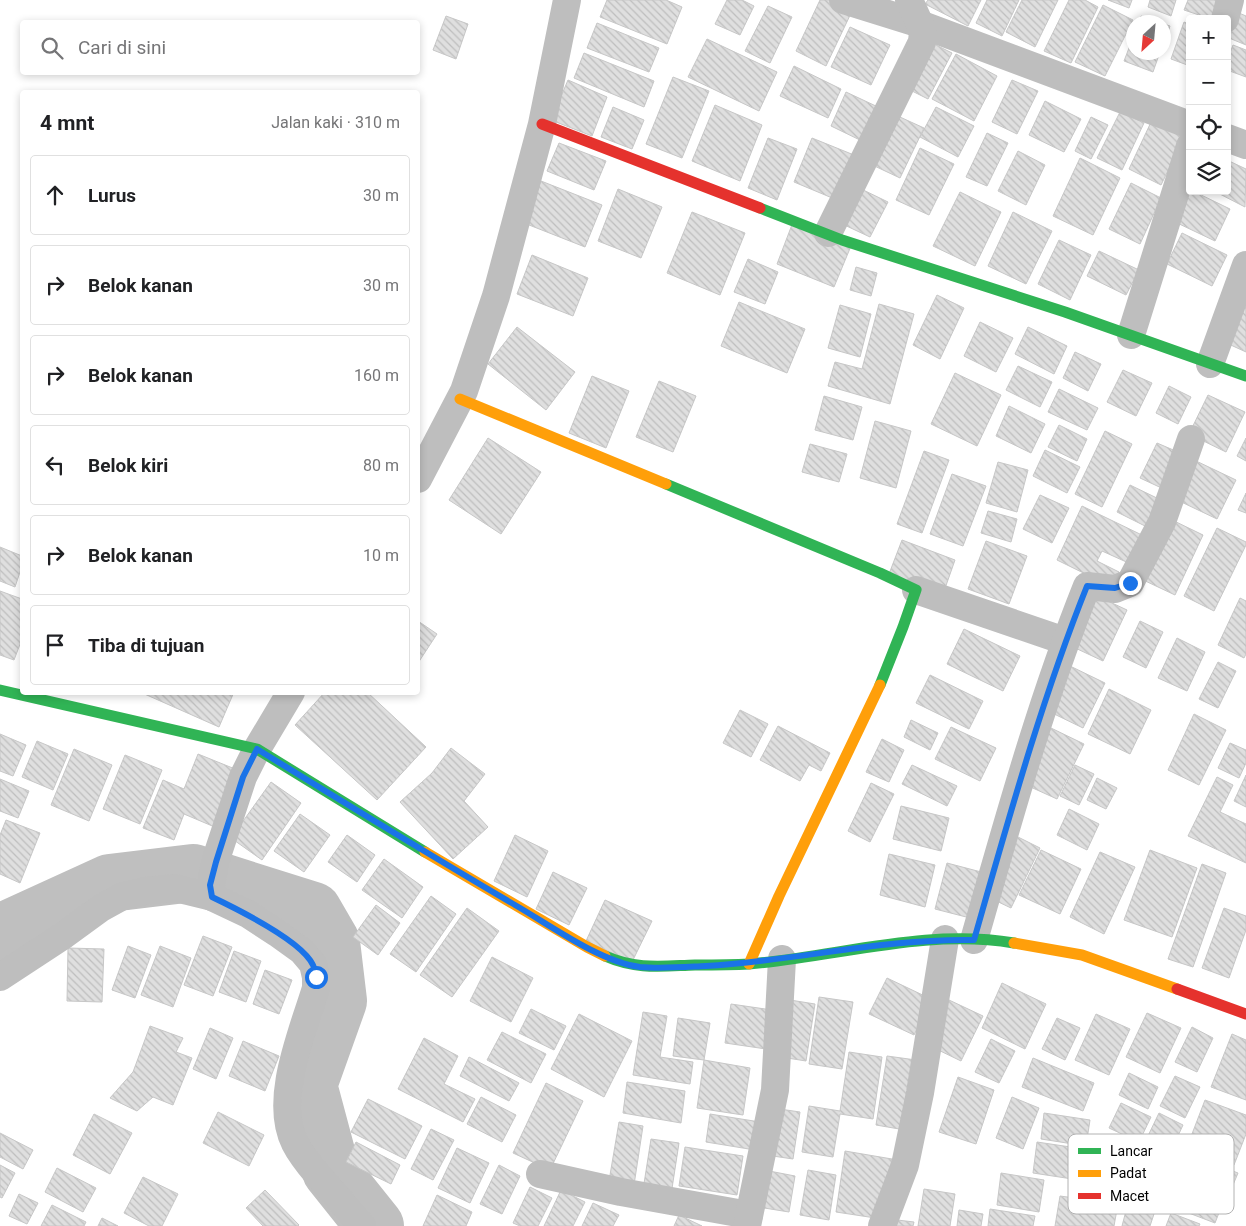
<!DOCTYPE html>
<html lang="id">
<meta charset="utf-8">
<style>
body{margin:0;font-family:Roboto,sans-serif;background:#f2f2f2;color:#202124}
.controls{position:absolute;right:15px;top:15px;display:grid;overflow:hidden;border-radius:5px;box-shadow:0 2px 8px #0003}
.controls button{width:45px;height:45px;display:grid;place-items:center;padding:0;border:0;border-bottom:1px solid #e0e0e0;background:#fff;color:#202124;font:25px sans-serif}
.compass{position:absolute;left:1126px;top:15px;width:45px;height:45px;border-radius:50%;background:#fff;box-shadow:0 2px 8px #0003;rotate:206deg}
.stop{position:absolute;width:15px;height:15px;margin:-11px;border:4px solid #1a73e8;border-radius:50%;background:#fff}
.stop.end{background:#1a73e8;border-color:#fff;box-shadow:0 1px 5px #0008}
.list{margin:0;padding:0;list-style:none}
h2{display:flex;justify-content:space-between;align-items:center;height:65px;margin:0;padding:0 20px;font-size:21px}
h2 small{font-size:16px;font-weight:400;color:#757577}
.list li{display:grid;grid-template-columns:32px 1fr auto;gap:15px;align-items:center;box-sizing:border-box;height:80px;margin:0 10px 10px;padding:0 10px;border:1px solid #e0e0e0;border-radius:5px}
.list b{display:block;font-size:19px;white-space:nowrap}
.list em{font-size:16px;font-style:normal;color:#757577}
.icon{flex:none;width:28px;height:28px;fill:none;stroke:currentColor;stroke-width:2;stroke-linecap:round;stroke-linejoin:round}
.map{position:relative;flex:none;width:1246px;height:1226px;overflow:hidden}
.search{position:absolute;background:#fff;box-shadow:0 2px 8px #0003;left:20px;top:20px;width:400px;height:55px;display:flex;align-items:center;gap:12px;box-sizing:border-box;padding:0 18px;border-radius:5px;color:#757577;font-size:19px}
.panel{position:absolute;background:#fff;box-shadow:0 2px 8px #0003;left:20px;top:90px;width:400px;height:605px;border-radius:5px}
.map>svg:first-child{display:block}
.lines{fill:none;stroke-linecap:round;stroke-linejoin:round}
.river{stroke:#bfbfbf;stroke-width:58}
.building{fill:url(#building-back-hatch);stroke:#c7c7c7}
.street{stroke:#bebebe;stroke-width:28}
.fast{stroke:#30b455;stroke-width:11}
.slow{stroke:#ff9f0a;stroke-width:11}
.jam{stroke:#e5322d;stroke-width:11}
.route{stroke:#1a73e8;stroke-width:6}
.key{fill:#fff;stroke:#b2b2b2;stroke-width:1}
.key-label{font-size:14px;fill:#000}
</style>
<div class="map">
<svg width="1246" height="1226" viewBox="0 0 1246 1226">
<defs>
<pattern id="building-back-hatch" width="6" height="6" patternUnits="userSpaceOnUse" patternTransform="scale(1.25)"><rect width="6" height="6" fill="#dfdfdf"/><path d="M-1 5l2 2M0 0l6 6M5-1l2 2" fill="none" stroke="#bebebe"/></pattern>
</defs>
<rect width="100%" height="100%" fill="#fff"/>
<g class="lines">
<path class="river" d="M0,933L110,883L193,873L313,911L331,942L338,1001L308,1085L331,1171L375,1226"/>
</g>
<g class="building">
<path d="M607,0H666L682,7L667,44L600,17Z"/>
<path d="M727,0H742L754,6L740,35L715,24Z"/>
<path d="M820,0H834L853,9L826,66L796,51Z"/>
<path d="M928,0H981L968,26L925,4Z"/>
<path d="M987,0H1019L1002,36L976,23Z"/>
<path d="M1022,0H1058L1035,47L1006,32Z"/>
<path d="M1069,0H1085L1098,7L1071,63L1044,51Z"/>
<path d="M1108,0H1132L1129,8Z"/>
<path d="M1150,0H1176L1171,16L1148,7Z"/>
<path d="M1188,0H1218L1211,19L1184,10Z"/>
<path d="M1103,5L1133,20L1105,76L1075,62Z"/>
<path d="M768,6L792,17L770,63L745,51Z"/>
<path d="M1239,13L1246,16V45L1229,38Z"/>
<path d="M446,16L468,24L456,59L433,50Z"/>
<path d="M1141,16L1159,22H1138Z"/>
<path d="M1184,22L1190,24V66L1171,59Z"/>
<path d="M597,23L659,48L649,72L587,48Z"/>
<path d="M1164,24L1170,26L1164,44Z"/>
<path d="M850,27L890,45L871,85L831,67Z"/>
<path d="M1134,35V52H1160L1153,72L1124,61Z"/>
<path d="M707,39L777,72L759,111L688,77Z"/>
<path d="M930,42L952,53L928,99L906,88Z"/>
<path d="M1233,45L1246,50V77L1227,70V61Z"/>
<path d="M584,53L654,81L644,107L574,78Z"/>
<path d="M956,54L997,76L974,121L932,99Z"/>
<path d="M794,66L841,89L828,118L780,96Z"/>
<path d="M673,77L709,91L682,158L646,144Z"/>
<path d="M568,80L607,97L592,136L551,120Z"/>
<path d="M1012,80L1038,91L1017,134L992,122Z"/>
<path d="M846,92L878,107L862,141L831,126Z"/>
<path d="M1045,101L1081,119L1064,152L1029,135Z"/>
<path d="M715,105L762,125L740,181L692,161Z"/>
<path d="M613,107L644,120L632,149L601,137Z"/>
<path d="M936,107L974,126L958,157L920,137Z"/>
<path d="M889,112L924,128L900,178L866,162Z"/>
<path d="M1120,112L1144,123L1122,170L1097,158Z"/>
<path d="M1091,117L1108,125L1091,159L1075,151Z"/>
<path d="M1152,120L1185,136L1161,185L1129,169Z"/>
<path d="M987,133L1008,143L987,186L966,177Z"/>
<path d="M768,138L797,149L777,200L748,188Z"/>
<path d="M812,138L854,155L837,200L794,182Z"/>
<path d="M559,143L606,161L594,190L547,171Z"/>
<path d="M920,148L954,164L929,215L896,200Z"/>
<path d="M1018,151L1045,165L1026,205L998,191Z"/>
<path d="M1080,158L1120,178L1093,235L1053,216Z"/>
<path d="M1227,160L1246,169L1245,207L1214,191H1227Z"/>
<path d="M541,181L602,205L585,247L524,223Z"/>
<path d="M1131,183L1161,198L1140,244L1109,229Z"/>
<path d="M855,186L888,202L870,237L838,222Z"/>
<path d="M618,189L662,207L641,258L598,241Z"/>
<path d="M1190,191H1193L1230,209L1215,241L1173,221Z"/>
<path d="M960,192L1001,212L975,266L933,246Z"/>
<path d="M692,212L745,233L720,295L667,273Z"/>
<path d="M1013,212L1052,231L1026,284L988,266Z"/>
<path d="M793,222L851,246L834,287L777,264Z"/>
<path d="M1182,233L1227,255L1212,286L1167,264Z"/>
<path d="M1059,240L1091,255L1070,300L1038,284Z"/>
<path d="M1099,251L1139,270L1126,295L1087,276Z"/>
<path d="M532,255L588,278L573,316L517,294Z"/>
<path d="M748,259L778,272L765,304L734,292Z"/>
<path d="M856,267L877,273L871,296L850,290Z"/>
<path d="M937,295L964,308L940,359L913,345Z"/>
<path d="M1246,297V352L1222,341Z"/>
<path d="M739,302L805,329L787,373L721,346Z"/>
<path d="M879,304L914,314L890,404L828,386L835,362L862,369Z"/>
<path d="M840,305L871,314L860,357L828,348Z"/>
<path d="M980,322L1013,338L996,372L964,356Z"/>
<path d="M517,327L575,372L546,410L488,364Z"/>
<path d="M1028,327L1067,346L1054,374L1015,354Z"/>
<path d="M1075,352L1101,364L1088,391L1063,378Z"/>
<path d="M1018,366L1052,382L1040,407L1006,390Z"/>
<path d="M1123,370L1152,383L1136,416L1107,402Z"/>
<path d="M955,373L1001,395L977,446L931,424Z"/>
<path d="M592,376L629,391L606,448L569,433Z"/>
<path d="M659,381L696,396L673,452L636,437Z"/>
<path d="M1169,386L1191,397L1178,424L1156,413Z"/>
<path d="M1059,389L1098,408L1087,430L1048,412Z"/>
<path d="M1208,395L1245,412L1226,452L1189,434Z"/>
<path d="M824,396L862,407L853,440L815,430Z"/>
<path d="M1009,406L1045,424L1031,453L996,436Z"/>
<path d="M875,421L911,431L896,488L860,478Z"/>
<path d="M1059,425L1087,439L1077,461L1048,447Z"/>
<path d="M1105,431L1132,444L1102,507L1075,494Z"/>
<path d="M488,438L541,472L501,534L449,500Z"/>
<path d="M1246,438V461L1237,456Z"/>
<path d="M1157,443L1185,455L1168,491L1140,478Z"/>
<path d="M810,444L847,454L839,482L802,472Z"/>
<path d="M1045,450L1080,467L1067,493L1033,476Z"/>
<path d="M924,451L949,460L922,533L897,524Z"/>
<path d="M1194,460L1236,480L1217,519L1175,499Z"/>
<path d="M998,462L1028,470L1017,512L986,503Z"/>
<path d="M952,474L986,486L963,546L930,534Z"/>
<path d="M1130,485L1161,500L1147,527L1117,512Z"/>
<path d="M1246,493V513L1238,510Z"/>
<path d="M1040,495L1069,508L1052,543L1023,529Z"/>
<path d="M1082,506L1146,537L1133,565L1102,551L1097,561L1119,572L1112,587L1057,560Z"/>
<path d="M988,511L1017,519L1011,542L981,533Z"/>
<path d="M1168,518L1203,535L1175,595L1139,578Z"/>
<path d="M1217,528L1246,542V545L1214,611L1184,596Z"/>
<path d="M902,540L955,560L943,594L889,574Z"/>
<path d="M986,541L1027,556L1009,604L968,589Z"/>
<path d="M0,547L22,556V566L15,587L0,581Z"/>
<path d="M0,591L22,599V639L14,660L0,655Z"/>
<path d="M1095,595L1127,610L1103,661L1071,646Z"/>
<path d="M1240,598L1246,601V654L1244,658L1218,645Z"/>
<path d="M418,621L437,634L418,663Z"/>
<path d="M1140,621L1163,632L1146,668L1123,657Z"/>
<path d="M964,629L1020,656L1003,691L947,664Z"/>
<path d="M1177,638L1205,652L1187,691L1158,678Z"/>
<path d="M1218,662L1236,671L1218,708L1199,699Z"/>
<path d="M1070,666L1105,683L1083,728L1048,711Z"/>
<path d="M930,675L983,701L969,729L916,703Z"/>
<path d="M1109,689L1151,710L1130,754L1088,734Z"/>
<path d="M140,692H234L219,727Z"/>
<path d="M325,692H367L426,747L377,800L295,725Z"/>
<path d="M740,710L768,724L751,757L723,743Z"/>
<path d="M1194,714L1226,730L1199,785L1168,770Z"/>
<path d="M911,720L938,733L930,750L904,737Z"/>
<path d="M778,726L830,753L821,771L809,765L800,781L760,760Z"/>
<path d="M951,727L996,748L980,781L935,759Z"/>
<path d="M1051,728L1084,744L1057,799L1024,784Z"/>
<path d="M0,734L26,745L13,776L0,771Z"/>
<path d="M882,739L904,750L889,782L866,772Z"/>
<path d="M37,741L68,754L53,790L22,777Z"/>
<path d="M1230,743L1246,750V763L1239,778L1218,768Z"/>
<path d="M451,748L485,774L464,801L488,827L453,859L400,802L432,773Z"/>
<path d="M74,749L112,765L89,821L51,805Z"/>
<path d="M198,754L240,771L217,828L184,814L174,840L143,828L163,780L184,789Z"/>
<path d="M125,755L162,770L140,824L103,809Z"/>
<path d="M912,765L957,786L947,806L902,784Z"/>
<path d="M1075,765L1094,774L1079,805L1060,796Z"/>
<path d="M1246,775V807L1234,801Z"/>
<path d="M1217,777L1233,785L1220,812L1246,824V863L1188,836Z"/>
<path d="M1097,778L1117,788L1106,809L1087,800Z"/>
<path d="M0,779L29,791L18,818L0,811Z"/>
<path d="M271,782L301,803L262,860L231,838Z"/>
<path d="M871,783L894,794L870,842L848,831Z"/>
<path d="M901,806L949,818L941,851L893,839Z"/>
<path d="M1069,809L1099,824L1087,850L1057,835Z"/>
<path d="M300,814L330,835L304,872L274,851Z"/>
<path d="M6,820L40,833L20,883L0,874V835Z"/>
<path d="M347,835L375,855L357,882L328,862Z"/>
<path d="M515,835L548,851L527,897L494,881Z"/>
<path d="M1016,836L1040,848L1011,908L988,897Z"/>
<path d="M1041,850L1081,869L1060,914L1019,895Z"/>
<path d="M1150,850L1197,868L1172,937L1124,920Z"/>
<path d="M1100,852L1135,867L1104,934L1070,917Z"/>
<path d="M889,854L935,865L925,907L880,895Z"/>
<path d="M384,859L423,887L402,918L362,890Z"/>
<path d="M947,863L985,873L974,919L935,909Z"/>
<path d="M1202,864L1226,873L1193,967L1168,959Z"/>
<path d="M553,872L587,888L569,925L536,909Z"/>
<path d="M431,896L456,914L416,972L390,954Z"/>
<path d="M605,900L652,921L632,962L586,941Z"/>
<path d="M376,905L400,923L378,955L353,937Z"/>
<path d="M467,908L499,931L452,997L420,975Z"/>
<path d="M1224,908L1246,916V930L1229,978L1202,968Z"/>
<path d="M203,936L232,947L213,996L184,985Z"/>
<path d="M128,946L151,955L135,998L112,990Z"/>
<path d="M160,946L191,958L173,1007L141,995Z"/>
<path d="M68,948L104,949L102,1002L67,1001Z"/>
<path d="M234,951L261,961L246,1002L219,992Z"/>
<path d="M492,957L533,978L511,1022L470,1001Z"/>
<path d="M265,970L292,980L279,1014L253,1004Z"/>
<path d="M887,978L931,999L914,1035L869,1014Z"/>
<path d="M1002,983L1046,1004L1025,1049L982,1028Z"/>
<path d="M819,997L853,1002L842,1069L809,1064Z"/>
<path d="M790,1000L815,1004L806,1061L781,1057Z"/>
<path d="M949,1000L983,1016L961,1061L928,1045Z"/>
<path d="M731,1004L772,1010L766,1049L725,1043Z"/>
<path d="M531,1009L566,1026L554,1050L519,1033Z"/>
<path d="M643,1012L667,1016L660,1057L693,1062L690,1084L633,1075Z"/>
<path d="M1147,1013L1181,1028L1160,1073L1126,1057Z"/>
<path d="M579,1014L632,1041L604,1097L551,1069Z"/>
<path d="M1096,1014L1130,1029L1109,1075L1075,1060Z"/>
<path d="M678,1018L710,1023L704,1060L673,1056Z"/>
<path d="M1057,1018L1080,1028L1065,1060L1042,1049Z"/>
<path d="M150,1026L183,1038L176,1052L192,1058L173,1105L153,1097L137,1111L110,1098L133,1072Z"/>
<path d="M1192,1027L1213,1038L1197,1072L1175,1062Z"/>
<path d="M210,1028L233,1038L216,1079L193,1069Z"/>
<path d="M502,1032L546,1054L531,1083L487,1060Z"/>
<path d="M1232,1034L1246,1040V1100L1211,1087Z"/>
<path d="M424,1038L458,1056L444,1084L475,1099L463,1122L398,1089Z"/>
<path d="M991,1039L1015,1051L999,1083L975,1072Z"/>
<path d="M243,1041L279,1056L265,1091L229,1076Z"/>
<path d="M849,1052L882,1057L873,1119L840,1114L833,1157L802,1152L809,1106L840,1111Z"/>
<path d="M887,1056L916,1060L905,1130L876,1125Z"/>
<path d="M469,1057L519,1083L509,1101L460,1076Z"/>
<path d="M1033,1058L1094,1083L1083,1111L1022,1087Z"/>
<path d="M704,1060L750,1068L743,1115L697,1108Z"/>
<path d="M1129,1073L1158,1087L1148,1109L1119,1095Z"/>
<path d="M1175,1076L1200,1087L1185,1118L1160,1106Z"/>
<path d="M958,1077L994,1090L976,1144L939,1132Z"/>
<path d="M627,1082L685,1091L681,1123L623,1113Z"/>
<path d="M546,1083L583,1101L550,1170L513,1153Z"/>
<path d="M481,1097L516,1115L502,1142L467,1124Z"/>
<path d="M1012,1097L1039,1108L1023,1149L996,1138Z"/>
<path d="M368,1099L422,1126L405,1159L351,1132Z"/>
<path d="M1205,1100L1246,1115V1134L1234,1165L1187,1147Z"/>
<path d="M1121,1103L1151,1117L1139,1142L1109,1128Z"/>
<path d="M773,1108L800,1112L793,1159L766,1155Z"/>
<path d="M218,1112L264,1135L249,1166L203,1143Z"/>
<path d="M1044,1113L1090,1120L1086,1146L1041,1139Z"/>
<path d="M1159,1113L1183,1125L1171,1151L1146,1140Z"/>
<path d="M94,1114L132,1133L110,1174L73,1155Z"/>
<path d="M710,1114L760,1122L755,1150L706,1142Z"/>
<path d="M619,1122L643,1126L634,1185L609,1181Z"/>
<path d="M431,1129L454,1140L433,1180L411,1169Z"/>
<path d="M0,1133L33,1150L23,1169L0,1157Z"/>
<path d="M651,1139L679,1143L671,1195L643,1190Z"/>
<path d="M356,1142L400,1165L391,1184L346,1162Z"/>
<path d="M1037,1142L1084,1149L1079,1180L1033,1173Z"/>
<path d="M685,1147L743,1156L737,1195L679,1186Z"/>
<path d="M457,1148L489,1163L470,1203L438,1188Z"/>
<path d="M845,1151L892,1159L882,1219L836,1212Z"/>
<path d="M1189,1154L1238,1173L1228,1197L1180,1178Z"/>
<path d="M0,1165L15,1173L2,1198L0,1197Z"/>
<path d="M499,1165L520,1176L502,1214L480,1204Z"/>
<path d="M57,1168L96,1188L83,1212L45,1192Z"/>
<path d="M764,1170L795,1176L789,1212L758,1207Z"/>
<path d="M808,1170L836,1175L829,1220L800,1215Z"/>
<path d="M1001,1173L1044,1180L1039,1212L997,1205Z"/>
<path d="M143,1177L178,1194L162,1226H149L124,1213Z"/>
<path d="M1182,1183L1224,1200L1215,1223L1173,1207Z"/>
<path d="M530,1187L552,1198L538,1226H520L513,1223Z"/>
<path d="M924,1189L955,1194L950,1226H918Z"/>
<path d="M265,1190L299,1225L298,1226H263L246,1208Z"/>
<path d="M561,1190L585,1202L573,1226H544Z"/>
<path d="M19,1194L38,1203L27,1224L9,1216Z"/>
<path d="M437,1195L472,1212L466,1226H423Z"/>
<path d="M1060,1196L1118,1204L1114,1226H1055Z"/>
<path d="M593,1203L619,1215L613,1226H582Z"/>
<path d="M52,1205L86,1222L84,1226H41Z"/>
<path d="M1127,1207L1154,1214L1150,1226H1122Z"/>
<path d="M990,1209L1035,1216L1033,1226H988Z"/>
<path d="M959,1210L983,1214L981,1226H957Z"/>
<path d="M1171,1213L1200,1224L1199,1226H1166Z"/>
<path d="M679,1215L702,1226H674Z"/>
<path d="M102,1218L118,1226H98Z"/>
<path d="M889,1219L914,1222L913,1226H888Z"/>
</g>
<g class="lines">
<g class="street">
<path d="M843,0L920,24L1190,125"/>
<path d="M1225,19L1230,0"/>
<path d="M1227,138L1246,145"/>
<path d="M828,233L922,42L923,31L909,0"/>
<path d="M1131,335L1190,146"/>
<path d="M1210,364L1246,265"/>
<path d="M418,479L464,391L496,296L542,124L567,0"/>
<path d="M916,590L1065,641"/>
<path d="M212,897L211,885L215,862L243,777L257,749L291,692"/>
<path d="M974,940C1008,821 1041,701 1087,586L1115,589L1130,583L1162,522L1191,439"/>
<path d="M0,977L64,935L101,908L121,897L144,891L175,888L212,897L248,914L277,933L302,951L313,964L316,977V988C303,1031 273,1100 295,1143C302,1157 312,1168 322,1180C336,1195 349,1211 362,1226"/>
<path d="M540,1174L621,1192L749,1215"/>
<path d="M747,1226L775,1090L782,959"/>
<path d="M882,1226L905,1165L920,1093L945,939"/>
</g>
<g class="fast">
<path d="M760,208L842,240L1065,312L1246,376"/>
<path d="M666,484L880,573L916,590L903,627L880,685"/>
<path d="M0,690L257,749L425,852"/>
<path d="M605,956C637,970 662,966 695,965C713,965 731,965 749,964C837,957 925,928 1014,943"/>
</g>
<g class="slow">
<path d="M460,399L666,484"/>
<path d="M425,852L587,947L605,956"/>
<path d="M1014,943L1082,955L1177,989"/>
<path d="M749,964L779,896L880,685"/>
</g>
<g class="jam">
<path d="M542,124L760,208"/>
<path d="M1177,989L1246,1014"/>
</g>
</g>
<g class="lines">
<path class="route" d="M316,977C315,973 315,969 313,965C302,941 237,909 212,897L210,885L216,862L243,777L257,749C343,802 428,854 515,905C550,925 600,962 640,967C661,969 685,967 706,966C796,961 884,938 974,940C1008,821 1041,701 1087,586L1115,588L1130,583"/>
</g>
<rect x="1068" y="1134" width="166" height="80" rx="8" class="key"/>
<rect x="1078" y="1148" width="23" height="6" fill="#30b455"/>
<rect x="1078" y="1170" width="23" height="7" fill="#ff9f0a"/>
<rect x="1078" y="1193" width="23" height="6" fill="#e5322d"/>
<g class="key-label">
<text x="1110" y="1156">Lancar</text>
<text x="1110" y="1178">Padat</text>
<text x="1110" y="1201">Macet</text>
</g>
</svg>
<div class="controls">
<button>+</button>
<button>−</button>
<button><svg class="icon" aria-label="locate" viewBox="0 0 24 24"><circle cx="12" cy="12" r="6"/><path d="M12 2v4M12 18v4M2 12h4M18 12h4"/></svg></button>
<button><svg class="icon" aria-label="layers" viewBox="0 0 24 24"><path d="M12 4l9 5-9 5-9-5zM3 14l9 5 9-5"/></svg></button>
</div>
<svg class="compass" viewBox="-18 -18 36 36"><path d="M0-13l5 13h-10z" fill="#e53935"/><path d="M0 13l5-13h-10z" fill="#757577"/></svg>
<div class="stop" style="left:316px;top:977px"></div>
<div class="stop end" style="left:1130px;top:583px"></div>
<div class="search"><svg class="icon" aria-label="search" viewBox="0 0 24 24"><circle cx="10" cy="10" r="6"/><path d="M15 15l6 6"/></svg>Cari di sini</div>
<section class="panel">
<h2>4 mnt<small>Jalan kaki · 310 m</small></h2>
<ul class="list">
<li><svg class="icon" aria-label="ahead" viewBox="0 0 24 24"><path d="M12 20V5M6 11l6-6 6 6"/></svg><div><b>Lurus</b></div><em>30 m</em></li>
<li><svg class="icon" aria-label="right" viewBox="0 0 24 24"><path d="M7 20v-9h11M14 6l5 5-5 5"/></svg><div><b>Belok kanan</b></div><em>30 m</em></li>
<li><svg class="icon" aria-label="right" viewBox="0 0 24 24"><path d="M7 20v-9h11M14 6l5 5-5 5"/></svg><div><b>Belok kanan</b></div><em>160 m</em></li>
<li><svg class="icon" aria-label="left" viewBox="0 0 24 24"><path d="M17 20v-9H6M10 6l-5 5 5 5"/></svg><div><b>Belok kiri</b></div><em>80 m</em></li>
<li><svg class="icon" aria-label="right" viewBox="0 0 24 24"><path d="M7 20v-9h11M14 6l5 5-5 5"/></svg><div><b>Belok kanan</b></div><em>10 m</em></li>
<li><svg class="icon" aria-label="arrive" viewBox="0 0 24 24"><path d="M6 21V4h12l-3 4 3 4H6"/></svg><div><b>Tiba di tujuan</b></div></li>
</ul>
</section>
</div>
